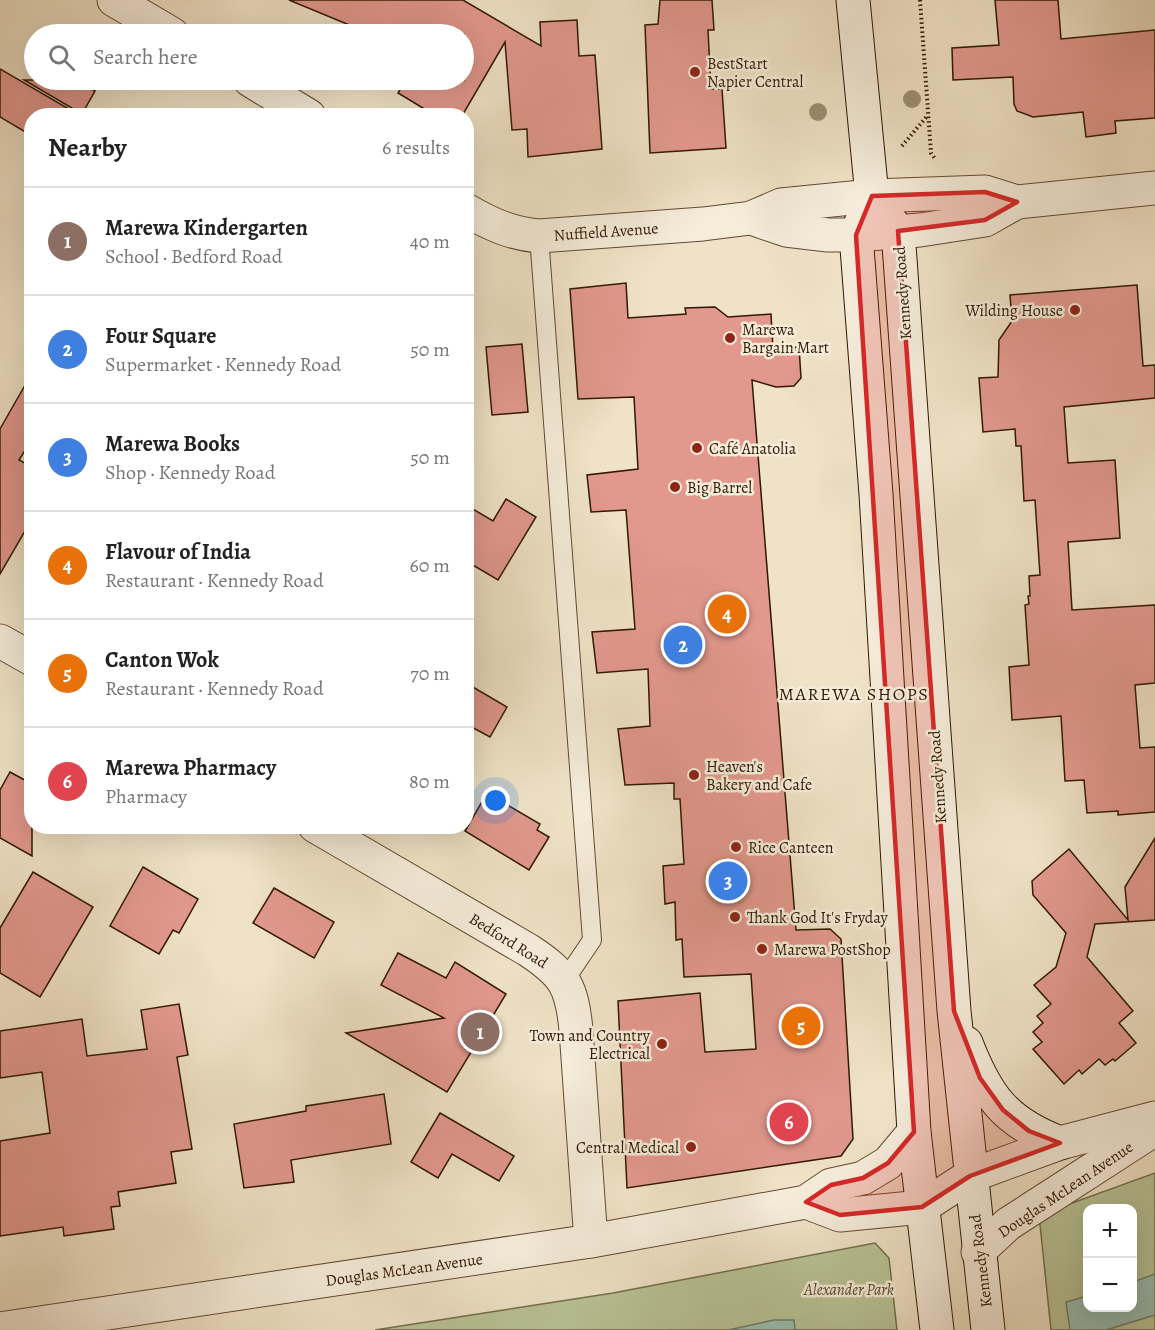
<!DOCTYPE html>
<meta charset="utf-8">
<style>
body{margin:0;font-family:Alegreya,serif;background:#f6f6f6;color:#222}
.controls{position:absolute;right:18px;bottom:18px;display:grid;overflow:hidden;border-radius:12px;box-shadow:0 6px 24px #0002}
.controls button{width:54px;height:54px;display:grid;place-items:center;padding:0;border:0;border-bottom:2px solid #e0e0e0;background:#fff;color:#222;font:30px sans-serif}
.you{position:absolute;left:496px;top:801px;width:21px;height:21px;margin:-15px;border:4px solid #fff;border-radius:50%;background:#1a73e8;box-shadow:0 0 0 9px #1a73e833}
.badge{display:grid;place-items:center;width:39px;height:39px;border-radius:50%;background:#b45309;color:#fff;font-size:20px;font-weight:700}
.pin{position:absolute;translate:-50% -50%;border:3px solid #fff;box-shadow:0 2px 6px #0006}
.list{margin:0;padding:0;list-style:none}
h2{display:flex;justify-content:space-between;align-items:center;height:78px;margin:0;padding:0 24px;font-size:26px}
h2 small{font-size:20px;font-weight:400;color:#767676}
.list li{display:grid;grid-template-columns:39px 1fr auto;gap:18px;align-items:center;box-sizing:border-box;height:108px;padding:0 24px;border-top:2px solid #e0e0e0}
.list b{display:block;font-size:22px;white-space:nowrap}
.list p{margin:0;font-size:20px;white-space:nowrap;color:#767676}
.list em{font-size:20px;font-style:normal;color:#767676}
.icon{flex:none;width:33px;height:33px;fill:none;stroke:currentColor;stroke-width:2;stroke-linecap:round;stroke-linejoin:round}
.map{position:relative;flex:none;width:1155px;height:1330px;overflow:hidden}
.search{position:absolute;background:#fff;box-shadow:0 6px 24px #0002;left:24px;top:24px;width:450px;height:66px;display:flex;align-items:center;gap:15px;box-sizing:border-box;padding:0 21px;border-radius:33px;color:#767676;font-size:22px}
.panel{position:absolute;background:#fff;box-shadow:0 6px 24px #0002;left:24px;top:108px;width:450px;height:726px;border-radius:24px}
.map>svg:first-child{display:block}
.green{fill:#b8c396;stroke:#746e4b;stroke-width:1.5;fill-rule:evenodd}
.water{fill:#9abeb2;stroke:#707c6b;stroke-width:1.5}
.building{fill:#e2988d;stroke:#301800;stroke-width:1.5}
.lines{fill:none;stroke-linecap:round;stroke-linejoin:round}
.service-casing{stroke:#604a32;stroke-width:20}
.minor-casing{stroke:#604a32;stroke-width:35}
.secondary-casing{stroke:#301800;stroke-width:35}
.path{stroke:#301800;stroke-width:4;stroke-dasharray:1.5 3;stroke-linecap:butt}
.service{stroke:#f5ecda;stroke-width:18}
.minor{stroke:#f5ecda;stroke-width:33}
.secondary{stroke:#f5ecda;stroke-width:33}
.tree{fill:#9c8f72}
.marked{fill:#d62828;fill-opacity:0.2;stroke:#d62828;stroke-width:4.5;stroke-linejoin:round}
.poi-dot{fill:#8f2418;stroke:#f5ecda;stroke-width:2}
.labels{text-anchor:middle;stroke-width:5;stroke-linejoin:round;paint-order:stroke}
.poi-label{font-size:16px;fill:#301800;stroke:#f5ecda;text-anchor:start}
.street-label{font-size:16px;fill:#301800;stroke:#f5ecda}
.park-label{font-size:16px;font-style:italic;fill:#594b2d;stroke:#f5ecda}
.neighbourhood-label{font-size:18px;letter-spacing:1.5px;fill:#301800;stroke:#f5ecda}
</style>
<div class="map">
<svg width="1155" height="1330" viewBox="0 0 1155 1330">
<rect width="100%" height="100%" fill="#efe2c6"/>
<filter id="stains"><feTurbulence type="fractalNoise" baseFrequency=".00333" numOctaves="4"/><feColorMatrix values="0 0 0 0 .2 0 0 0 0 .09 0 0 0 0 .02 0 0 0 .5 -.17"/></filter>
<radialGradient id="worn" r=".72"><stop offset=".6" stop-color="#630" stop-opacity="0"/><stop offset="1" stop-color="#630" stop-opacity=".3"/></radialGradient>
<g class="green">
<path d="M1155,1173V1330H1051L1039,1215ZM1088,1208H1132V1308H1088Z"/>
<path d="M875,1243L889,1258L897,1330H375L613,1293Z"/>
</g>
<g class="water">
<path d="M1155,1274V1315L1106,1330H1070L1066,1302L1087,1296L1088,1308H1132L1133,1282Z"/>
<path d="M774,1320H794L795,1330H728Z"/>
</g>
<g class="building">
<path d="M289,0H463L541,46L540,22L577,20L579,56L595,55L602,149L528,157L527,129L512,130L505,42L462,116H436L398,93L406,80H464V34H371Z"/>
<path d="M660,0H712L714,30H708L711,89H722L726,148L650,153L645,25L658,24Z"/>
<path d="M995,0H1058L1061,39L1155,30V118L1115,121L1116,133L1086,137L1083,112L1033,117L1017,111L1014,104L1013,77L953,80L952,48L999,45Z"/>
<path d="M0,69L81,116H32V136L0,117Z"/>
<path d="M24,80H75L95,91L82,114Z"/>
<path d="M626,283L628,318L686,314L685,308L715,307L728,317L771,314L773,349L799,347L801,378L794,386L776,387L752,380L796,930L830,929L841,939L853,1139L841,1156L627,1188L618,1001L700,993L705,1052L756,1049L751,974L684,977L682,939L676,940L675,902L665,904L663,866L684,864L680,799H674V783L625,785L618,729L650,726L648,669L597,673L592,632L635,629L626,510L591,512L587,475L638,469L634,397L578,399L570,289Z"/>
<path d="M1137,285L1143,366L1155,365V398L1064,407L1068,463L1115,460L1120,538L1068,542L1072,610L1155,605V683L1135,685L1140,748L1155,747V812L1118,815V811L1087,813L1084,780L1065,781L1061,716L1012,720L1009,667L1029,665L1025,605L1029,604L1028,596H1030L1029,576L1040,575L1035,500L1024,501L1021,446H1016L1015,429L983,432L979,378L998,377L999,340L1012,321L1010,295Z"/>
<path d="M522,344L528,412L492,415L486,347Z"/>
<path d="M32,373V439L19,460L32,467V519L0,574V429Z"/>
<path d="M506,499L536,517L498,580L466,561V505L493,521Z"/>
<path d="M466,683L507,707L490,737L466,724Z"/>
<path d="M10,772L32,784V856L0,838V790Z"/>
<path d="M487,793L540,824L537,830L549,837L529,870L465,831Z"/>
<path d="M1155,838V920L1095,924L1087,957L1133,1011L1119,1023L1136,1043L1115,1061L1113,1059L1105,1065L1099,1059L1082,1074L1079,1070L1064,1084L1033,1049L1042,1042L1033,1032L1043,1023L1037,1016L1051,1004L1034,985L1056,967L1066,933L1033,895L1032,881L1069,849L1128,920L1125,887Z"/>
<path d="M143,867L198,899L179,933L173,930L159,954L110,926Z"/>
<path d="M33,872L93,907L40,997L0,973V928Z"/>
<path d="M274,888L334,922L314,958L253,923Z"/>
<path d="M398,953L446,978L455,962L506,994L447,1092L346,1033L444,1018L381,985Z"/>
<path d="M179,1004L188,1055L177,1057L192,1149L171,1152L176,1183L118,1192L120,1206L111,1207L114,1229L64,1236L63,1227L0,1236V1141L50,1133L42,1072L0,1078V1031L82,1019L87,1056L147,1049L141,1010Z"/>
<path d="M384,1094L391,1144L291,1160L294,1182L244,1188L234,1124L306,1111V1106Z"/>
<path d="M440,1113L514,1156L499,1181L452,1154L438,1178L411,1162Z"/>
</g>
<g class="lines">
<g class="service-casing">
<path id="service" d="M539,236L592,940L565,980"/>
</g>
<g class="minor-casing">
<g id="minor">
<path d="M114,0L172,34"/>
<path d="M250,80L309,116"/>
<path d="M466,210C490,224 512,234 539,236L703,224L751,218L781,205L872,196L985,192L1017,202L1155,188"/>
<path d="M751,218L786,230L828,235H856L920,230L985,220L1017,202"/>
<path d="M0,641L32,659"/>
<path d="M315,826L528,950C565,974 572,987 576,1030L591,1241"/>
<path d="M806,1202L840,1215L922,1207L970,1176L1060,1143L1155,1118"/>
<path d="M978,1252L1008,1224L1155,1129"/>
<path d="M0,1329L591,1241L806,1202L831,1185L863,1178L888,1163L914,1132"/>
</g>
</g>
<g class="secondary-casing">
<g id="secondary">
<path d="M853,0L872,196L898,231L954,1011L988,1330"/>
<path d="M872,196L856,235L876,494L914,1132L937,1330"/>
<path d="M966,1043C987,1097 1005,1122 1060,1143"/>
</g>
</g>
<g class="path">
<path d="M920,0L931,153L936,160"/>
<path d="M902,146L928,115"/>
</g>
<use href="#service" class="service"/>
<use href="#minor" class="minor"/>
<use href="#secondary" class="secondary"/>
</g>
<g class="tree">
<circle cx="912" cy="99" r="9"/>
<circle cx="818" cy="112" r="9"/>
</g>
<path class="marked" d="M985,192L1017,202L985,220L898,231L954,1011L980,1078L1003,1110L1029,1131L1060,1143L970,1176L922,1207L840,1215L806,1202L831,1185L863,1178L888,1163L914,1132L856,235L872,196Z"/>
<g class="poi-dot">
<circle cx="695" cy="72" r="6"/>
<circle cx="1075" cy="310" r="6"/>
<circle cx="730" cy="338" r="6"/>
<circle cx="697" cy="448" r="6"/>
<circle cx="675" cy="487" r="6"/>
<circle cx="694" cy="775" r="6"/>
<circle cx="736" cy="847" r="6"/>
<circle cx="735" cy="917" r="6"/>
<circle cx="762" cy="949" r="6"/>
<circle cx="662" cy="1044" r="6"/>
<circle cx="691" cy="1147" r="6"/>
</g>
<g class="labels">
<g class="poi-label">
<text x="707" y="69">BestStart<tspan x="707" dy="18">Napier Central</tspan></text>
<text x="1063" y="316" text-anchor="end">Wilding House</text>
<text x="742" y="335">Marewa<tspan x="742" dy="18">Bargain Mart</tspan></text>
<text x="709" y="454">Café Anatolia</text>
<text x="687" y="493">Big Barrel</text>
<text x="706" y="772">Heaven's<tspan x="706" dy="18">Bakery and Cafe</tspan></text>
<text x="748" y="853">Rice Canteen</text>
<text x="747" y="923">Thank God It's Fryday</text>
<text x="774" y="955">Marewa PostShop</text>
<text x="650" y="1041" text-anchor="end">Town and Country<tspan x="650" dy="18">Electrical</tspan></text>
<text x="679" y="1153" text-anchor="end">Central Medical</text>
</g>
<g class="street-label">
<text transform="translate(606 231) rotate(-4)" y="6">Nuffield Avenue</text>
<text transform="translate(902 293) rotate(-94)" y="6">Kennedy Road</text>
<text transform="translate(937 777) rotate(-94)" y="6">Kennedy Road</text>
<text transform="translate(509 940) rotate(32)" y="6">Bedford Road</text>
<text transform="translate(1065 1189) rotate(-34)" y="6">Douglas McLean Avenue</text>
<text transform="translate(980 1261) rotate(-97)" y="6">Kennedy Road</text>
<text transform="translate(404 1269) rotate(-8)" y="6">Douglas McLean Avenue</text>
</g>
<g class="park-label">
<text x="849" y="1295">Alexander Park</text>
</g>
<g class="neighbourhood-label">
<text x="854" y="700">MAREWA SHOPS</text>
</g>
</g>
<rect width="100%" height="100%" filter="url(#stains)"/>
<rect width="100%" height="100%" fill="url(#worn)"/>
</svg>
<div class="controls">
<button>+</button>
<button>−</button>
</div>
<div class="you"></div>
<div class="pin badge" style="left:480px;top:1032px;background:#8d6e63">1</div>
<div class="pin badge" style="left:683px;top:645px;background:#3f7fe0">2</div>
<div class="pin badge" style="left:728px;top:881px;background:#3f7fe0">3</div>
<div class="pin badge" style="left:727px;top:614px;background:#e8710a">4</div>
<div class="pin badge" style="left:801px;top:1026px;background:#e8710a">5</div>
<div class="pin badge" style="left:789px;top:1122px;background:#e0444e">6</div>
<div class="search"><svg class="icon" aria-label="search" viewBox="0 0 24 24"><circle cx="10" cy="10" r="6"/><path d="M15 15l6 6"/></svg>Search here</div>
<section class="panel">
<h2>Nearby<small>6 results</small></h2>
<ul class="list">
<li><span class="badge" style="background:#8d6e63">1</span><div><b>Marewa Kindergarten</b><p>School · Bedford Road</p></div><em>40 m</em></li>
<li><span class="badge" style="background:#3f7fe0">2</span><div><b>Four Square</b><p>Supermarket · Kennedy Road</p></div><em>50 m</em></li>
<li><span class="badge" style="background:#3f7fe0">3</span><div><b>Marewa Books</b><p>Shop · Kennedy Road</p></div><em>50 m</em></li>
<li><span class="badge" style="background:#e8710a">4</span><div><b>Flavour of India</b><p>Restaurant · Kennedy Road</p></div><em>60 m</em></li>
<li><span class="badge" style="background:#e8710a">5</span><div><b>Canton Wok</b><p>Restaurant · Kennedy Road</p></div><em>70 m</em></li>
<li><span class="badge" style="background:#e0444e">6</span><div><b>Marewa Pharmacy</b><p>Pharmacy</p></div><em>80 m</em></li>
</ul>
</section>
</div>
